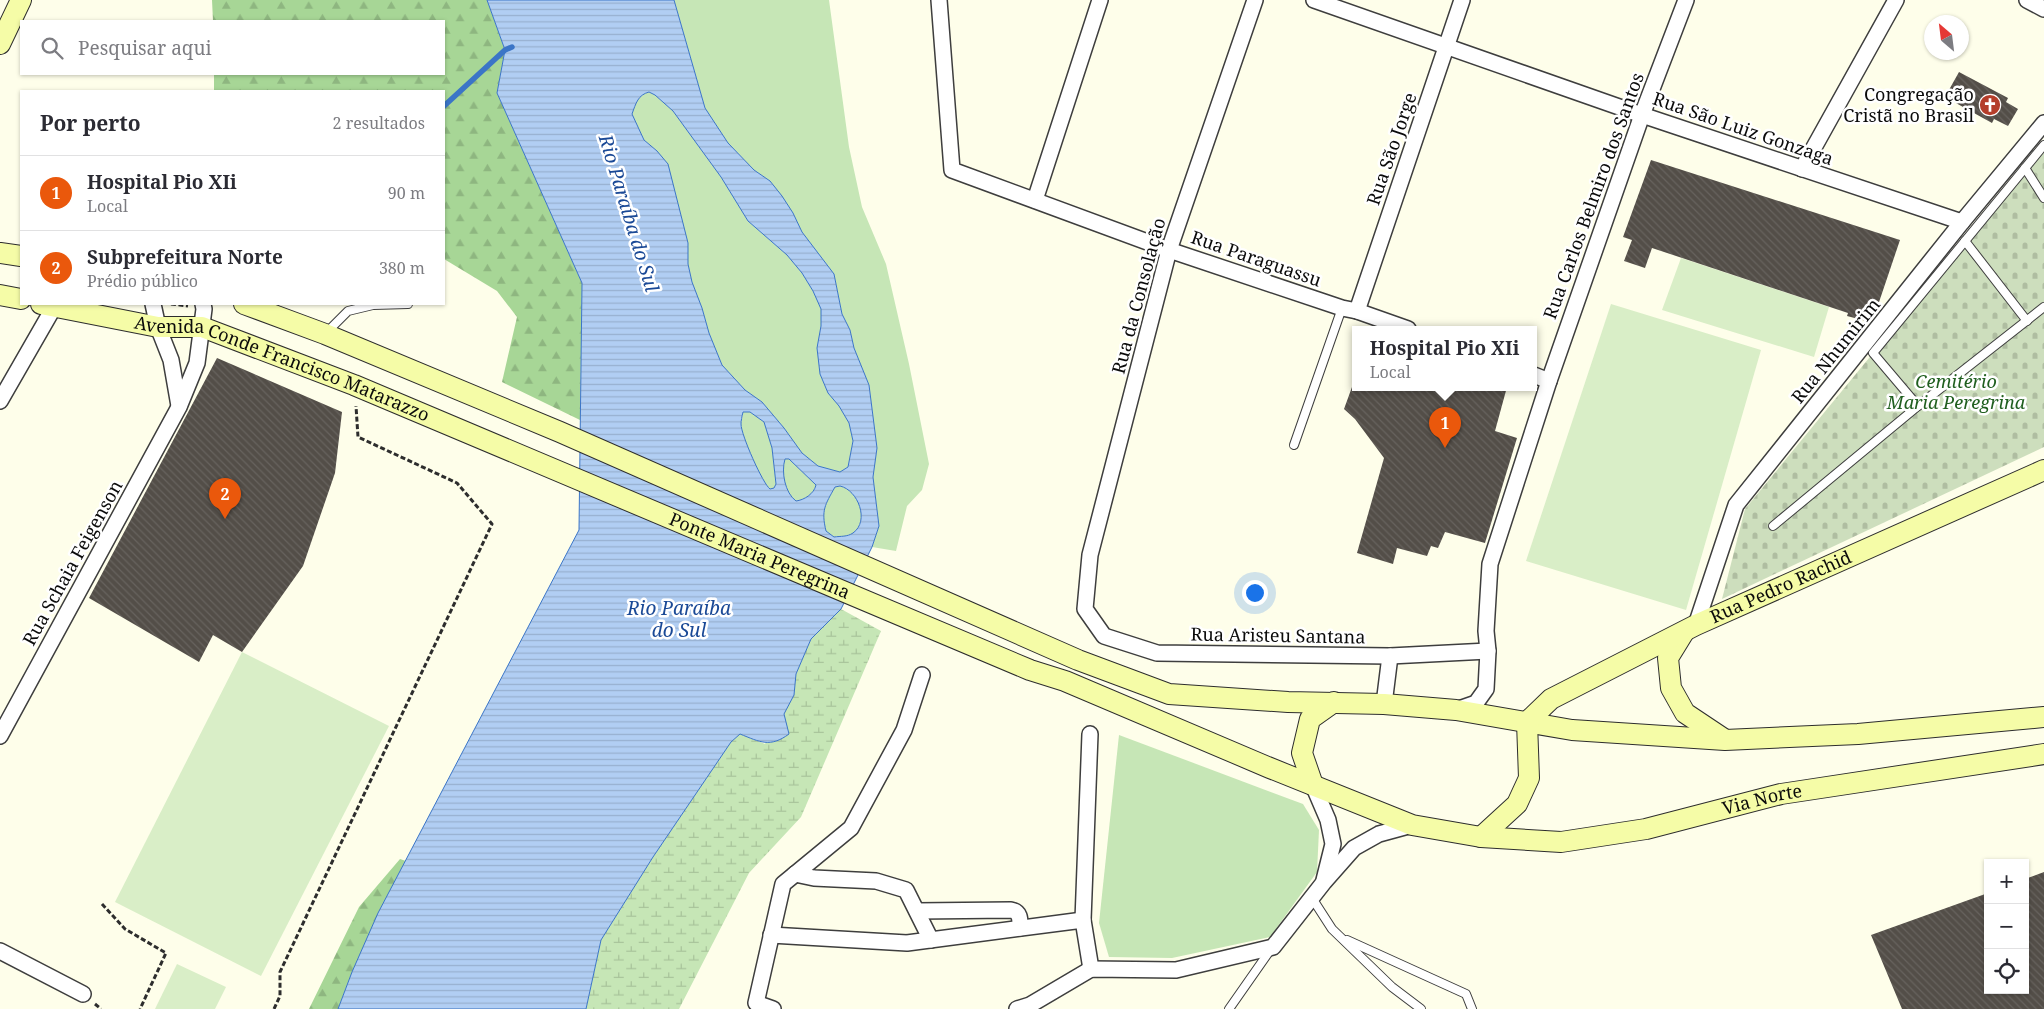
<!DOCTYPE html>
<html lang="pt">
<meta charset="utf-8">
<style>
body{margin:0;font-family:"Noto Serif",serif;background:#f2f2f3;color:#2b2b33}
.controls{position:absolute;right:15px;bottom:15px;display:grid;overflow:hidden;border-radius:0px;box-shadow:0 1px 4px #0004}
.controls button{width:45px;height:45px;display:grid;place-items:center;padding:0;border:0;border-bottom:1px solid #e1e1e2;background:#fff;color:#2b2b33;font:25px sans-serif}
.compass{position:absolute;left:1924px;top:15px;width:45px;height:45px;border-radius:50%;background:#fff;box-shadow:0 1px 4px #0004;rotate:332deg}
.you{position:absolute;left:1254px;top:592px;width:18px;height:18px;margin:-12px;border:4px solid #fff;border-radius:50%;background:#1a73e8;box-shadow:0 0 0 8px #1a73e833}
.badge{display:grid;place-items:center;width:32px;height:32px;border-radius:50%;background:#ea580c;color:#fff;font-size:16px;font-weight:700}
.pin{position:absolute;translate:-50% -41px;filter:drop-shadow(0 1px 2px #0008)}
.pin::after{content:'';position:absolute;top:26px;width:18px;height:15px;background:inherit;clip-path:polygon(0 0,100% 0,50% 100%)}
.popup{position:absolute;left:1352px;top:326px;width:185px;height:65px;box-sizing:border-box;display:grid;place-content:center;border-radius:0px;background:#fff;filter:drop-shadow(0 1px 4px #0005);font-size:16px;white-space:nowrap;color:#7c7c81}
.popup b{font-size:19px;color:#2b2b33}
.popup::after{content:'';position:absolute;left:50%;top:100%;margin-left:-10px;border:10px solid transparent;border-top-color:#fff}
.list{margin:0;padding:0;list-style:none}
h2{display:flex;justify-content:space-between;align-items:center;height:65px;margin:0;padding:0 20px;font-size:21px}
h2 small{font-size:16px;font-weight:400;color:#7c7c81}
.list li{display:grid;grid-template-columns:32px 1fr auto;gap:15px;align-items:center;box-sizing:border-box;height:75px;padding:0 20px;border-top:1px solid #e1e1e2}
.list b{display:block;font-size:19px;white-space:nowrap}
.list p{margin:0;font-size:16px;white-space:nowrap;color:#7c7c81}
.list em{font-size:16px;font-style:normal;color:#7c7c81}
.icon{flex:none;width:28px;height:28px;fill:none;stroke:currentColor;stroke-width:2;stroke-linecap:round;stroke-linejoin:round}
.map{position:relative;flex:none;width:2044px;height:1009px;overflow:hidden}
.search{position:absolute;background:#fff;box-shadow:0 1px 4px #0004;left:20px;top:20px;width:425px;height:55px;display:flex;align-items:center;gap:12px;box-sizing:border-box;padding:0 18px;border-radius:0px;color:#7c7c81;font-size:19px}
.panel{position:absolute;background:#fff;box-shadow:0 1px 4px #0004;left:20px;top:90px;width:425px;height:215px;border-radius:0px}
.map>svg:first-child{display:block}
.grass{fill:#c6e6b6}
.forest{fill:url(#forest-firs)}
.wetland{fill:url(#wetland-marsh)}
.cemetery{fill:url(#cemetery-stones)}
.pitch{fill:#d9eec7}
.water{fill:url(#water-rules);stroke:#3b75c7;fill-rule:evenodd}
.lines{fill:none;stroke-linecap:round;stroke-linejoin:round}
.stream{stroke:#3b75c7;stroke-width:5.5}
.building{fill:url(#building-back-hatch)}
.lane-casing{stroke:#3e3e3e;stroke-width:10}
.street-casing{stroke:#3e3e3e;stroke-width:18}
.secondary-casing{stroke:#2d2d2d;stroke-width:22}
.path{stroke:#2d2d2d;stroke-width:3;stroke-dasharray:5 2.5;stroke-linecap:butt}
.lane{stroke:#fff;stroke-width:8}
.street{stroke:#fff;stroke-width:15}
.secondary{stroke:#f5fca7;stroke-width:20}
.labels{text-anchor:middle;stroke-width:5;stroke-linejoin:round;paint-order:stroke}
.poi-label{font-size:18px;fill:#0b0b0b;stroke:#fff;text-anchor:end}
.street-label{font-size:18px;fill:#0b0b0b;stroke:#fff}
.park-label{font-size:18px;font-style:italic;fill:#205f1f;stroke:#fff}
.water-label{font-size:19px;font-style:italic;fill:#1a4996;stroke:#fff}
</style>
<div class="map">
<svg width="2044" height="1009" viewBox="0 0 2044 1009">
<defs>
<pattern id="forest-firs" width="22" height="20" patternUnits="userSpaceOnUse" patternTransform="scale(1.25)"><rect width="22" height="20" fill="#a7d696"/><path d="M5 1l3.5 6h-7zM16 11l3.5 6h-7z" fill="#8eb680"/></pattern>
<pattern id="wetland-marsh" width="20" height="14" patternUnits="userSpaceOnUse" patternTransform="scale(1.25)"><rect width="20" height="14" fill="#c6e6b6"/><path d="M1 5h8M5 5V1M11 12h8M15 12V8" fill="none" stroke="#a9c49b"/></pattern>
<pattern id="cemetery-stones" width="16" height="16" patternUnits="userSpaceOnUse" patternTransform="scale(1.25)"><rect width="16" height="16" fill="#cddebd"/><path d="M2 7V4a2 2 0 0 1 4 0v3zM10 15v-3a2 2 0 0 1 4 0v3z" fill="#afbda1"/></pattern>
<pattern id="water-rules" width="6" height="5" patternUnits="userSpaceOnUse" patternTransform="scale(1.25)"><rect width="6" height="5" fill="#b1cef3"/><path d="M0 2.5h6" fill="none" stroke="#97b0cf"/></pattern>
<pattern id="building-back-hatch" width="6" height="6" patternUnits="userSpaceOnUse" patternTransform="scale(1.25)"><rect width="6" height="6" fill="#534e48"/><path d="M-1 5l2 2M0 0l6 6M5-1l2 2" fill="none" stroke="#67635e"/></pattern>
</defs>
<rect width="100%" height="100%" fill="#fefeea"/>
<g class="grass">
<path d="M674,0H829L849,147L862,207L886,264L909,364L929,464L922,490L907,506L896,551L872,547L879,526L873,477L877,448L869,385L854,348L850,330L842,314L834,274L802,232L793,213L770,181L754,170L728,143L705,108Z"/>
<path d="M649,92L655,95L673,111L721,177L748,221L787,255L802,273L813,291L821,308V326L817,348L820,374L828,393L839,406L849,423L853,441L848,467L840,472L818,466L802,453L784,428L762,402L745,390L722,365L709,333L702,308L692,282L688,264V243L675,194L657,151L644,140L632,114C636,103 638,95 649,92Z"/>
<path d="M743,412H750L764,422L772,448L776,484L774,488L770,489C763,484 741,435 741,424C741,421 743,416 743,412Z"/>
<path d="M785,459H789L816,485C814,494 804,500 796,501C785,493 781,472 785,459Z"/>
<path d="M840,486C858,490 870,520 853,533C847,537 841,536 834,537L826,531C821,510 825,505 835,487Z"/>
<path d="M1119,735L1303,804L1319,830L1317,872L1270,937L1172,958L1109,957L1099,923Z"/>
</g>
<g class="forest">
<path d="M212,0H487L505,50L497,93L582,283L580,420L502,382L517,317L497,291L444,259V91H214V74H444V21H213Z"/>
<path d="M400,859L406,861C380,909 357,958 338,1009H309L359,907Z"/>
</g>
<path class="wetland" d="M841,609L881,631L801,817L749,873L679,1009H586L601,940L653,857L731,742L740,734L765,744L794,695L796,674L811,639Z"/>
<path class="cemetery" d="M2044,145V447L1722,599L1745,509Z"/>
<g class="pitch">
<path d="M1681,258L1829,307L1814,357L1662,310Z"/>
<path d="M1611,304L1761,350L1686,610L1526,561Z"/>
<path d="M242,652L389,726L261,976L115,902Z"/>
<path d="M177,964L226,987L215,1009H155Z"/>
</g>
<path class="water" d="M487,0H674L705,108L728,143L754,170L770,181L782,196L793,213L802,232L834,274L842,314L850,330L854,348L869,385L877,448L873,477L879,526L872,547L841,609L811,639L796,674L794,695L784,714L789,734C770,748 760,742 740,734L731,742L653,857L601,940L586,1009H338L352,972L378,913L579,530L582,283L497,93L505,50ZM649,92L655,95L673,111L721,177L748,221L787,255L802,273L813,291L821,309V326L817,348L820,374L828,393L839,406L849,423L853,441L848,467L840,472L818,466L802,453L784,428L762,402L745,390L722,365L709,333L702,308L692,282L688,264V243L668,164L657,151L644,140L632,114C636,103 638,95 649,92ZM743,412H750L764,422L772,448L776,484L774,488L770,489C763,484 741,435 741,424C741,421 742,416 743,412ZM785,459H789L816,485C814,494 804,500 796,501C785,493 781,472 785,459ZM840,486C858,490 870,521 853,533C847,537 841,536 834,537L826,531C821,510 825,505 835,487Z"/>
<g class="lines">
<path class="stream" d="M444,106L505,50L512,47"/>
</g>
<g class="building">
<path d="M1959,72L2008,98L2006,102L2018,109L2008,126L1994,119L1992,123L1945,97Z"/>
<path d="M1651,160L1900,240L1876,311L1870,310L1866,321L1847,316L1848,313L1652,248L1645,268L1624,261L1632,240L1623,237Z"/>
<path d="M217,358L342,412L335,473L303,566L242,652L213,635L199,662L89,598Z"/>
<path d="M1352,387H1507L1495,431L1517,438L1485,543L1445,532L1438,548L1431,546L1427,556L1397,548L1393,564L1357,553L1384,458L1355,419L1344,409Z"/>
<path d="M2044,872V1009H1902L1871,935L1988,893V990H2025V879Z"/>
</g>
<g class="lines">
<g class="lane-casing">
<g id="lane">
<path d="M2025,168L2044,198"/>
<path d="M1965,241L2027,321"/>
<path d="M327,332L348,311L373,305L408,304"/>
<path d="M1918,406L1873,353L2044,145"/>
<path d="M1294,445L1342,308"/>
<path d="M1773,526L1918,406L2044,307"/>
<path d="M1312,898L1332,929L1392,987L1421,1009"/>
<path d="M1347,940L1466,994L1472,1009"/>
<path d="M1229,1009L1271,949"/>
</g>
</g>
<g class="street-casing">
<g id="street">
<path d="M939,0L952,170L1169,250L1342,308L1357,311L1408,329"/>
<path d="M1255,0L1169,250L1090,555L1085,609L1104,636L1157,653L1390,656L1488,651"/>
<path d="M1314,0L1642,115L1962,222"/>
<path d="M2027,0L2044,9"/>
<path d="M1802,169L1896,0"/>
<path d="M1035,200L1100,0"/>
<path d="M153,304L158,327L171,360L179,406"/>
<path d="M1357,311L1462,0"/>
<path d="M1534,375L1549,381"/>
<path d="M0,401L54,307"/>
<path d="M1696,625L1736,505L1962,222L2044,123"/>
<path d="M1384,704L1390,656"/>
<path d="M1456,710L1476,703L1486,689L1488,651L1486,631L1490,564L1549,381L1642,115L1686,0"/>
<path d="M1090,734L1083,920L1091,969"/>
<path d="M0,736L179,407L197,363L204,309L203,304"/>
<path d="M1313,785L1328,820L1333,844L1324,880"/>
<path d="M795,874L814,878L876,881L906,890L931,940"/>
<path d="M917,911L1011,910C1021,912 1020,920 1020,928"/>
<path d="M771,935L907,943L1083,920"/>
<path d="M0,951L83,994"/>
<path d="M773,1009L756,1003L783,884L851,828L904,730L922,675"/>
<path d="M1017,1009L1030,1005L1091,969L1176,970L1273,947L1324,882L1354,848L1379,834L1412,825"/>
</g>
</g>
<g class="secondary-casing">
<g id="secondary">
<path d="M0,44L21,0"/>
<path d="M0,253L21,256"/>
<path d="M0,295L21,299"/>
<path id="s1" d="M41,304L158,327H202L354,385L1030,670L1065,681L1270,768L1412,825L1481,837L1561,842L1646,829L1781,794L2044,754"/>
<path d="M244,304L325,334L560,432L1078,660L1169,694L1288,702L1384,704L1456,710L1572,730L1725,740L1858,734L2044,717"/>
<path d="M1684,632L1668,658L1671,688L1685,713L1724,739"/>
<path id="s2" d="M1527,722L1551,699L1696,625L2044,470"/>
<path d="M1313,785L1302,753L1310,719L1334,702"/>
<path d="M1481,837L1517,804L1529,778L1527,722"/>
</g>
</g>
<g class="path">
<path d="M171,304L188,306"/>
<path d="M102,904L125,929L166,953L140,1009"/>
<path d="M95,1004L101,1009"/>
<path d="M274,1009L280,996V972L492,524L457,483L358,437L356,406"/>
</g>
<use href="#lane" class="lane"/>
<use href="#street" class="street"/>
<use href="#secondary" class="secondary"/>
</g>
<defs>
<g id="church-disc" transform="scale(1.125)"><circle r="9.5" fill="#b43d2a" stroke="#fff"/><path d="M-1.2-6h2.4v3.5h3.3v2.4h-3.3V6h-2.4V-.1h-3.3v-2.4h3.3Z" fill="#fff"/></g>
</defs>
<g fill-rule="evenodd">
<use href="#church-disc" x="1990" y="105"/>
</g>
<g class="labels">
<g class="poi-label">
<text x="1974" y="101">Congregação<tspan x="1974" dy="21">Cristã no Brasil</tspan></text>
</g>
<g class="street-label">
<text transform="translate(1743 129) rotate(19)" y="6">Rua São Luiz Gonzaga</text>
<text transform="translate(1392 149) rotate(-71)" y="6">Rua São Jorge</text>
<text transform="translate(1594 196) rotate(-70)" y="6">Rua Carlos Belmiro dos Santos</text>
<text transform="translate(1256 259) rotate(19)" y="6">Rua Paraguassu</text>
<text transform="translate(1139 296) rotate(-75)" y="6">Rua da Consolação</text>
<text transform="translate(1836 351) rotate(-51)" y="6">Rua Nhumirim</text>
<text dy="6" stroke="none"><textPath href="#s1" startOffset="251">Avenida Conde Francisco Matarazzo</textPath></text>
<text dy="6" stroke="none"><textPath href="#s1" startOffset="766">Ponte Maria Peregrina</textPath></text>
<text transform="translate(73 563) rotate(-61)" y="6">Rua Schaia Feigenson</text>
<text dy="6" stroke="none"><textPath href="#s2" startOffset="289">Rua Pedro Rachid</textPath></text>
<text transform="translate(1278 636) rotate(1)" y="6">Rua Aristeu Santana</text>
<text dy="6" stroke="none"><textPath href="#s1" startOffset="1828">Via Norte</textPath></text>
</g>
<g class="park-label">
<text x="1956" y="388">Cemitério<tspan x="1956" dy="21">Maria Peregrina</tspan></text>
</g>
<g class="water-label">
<text transform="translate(629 213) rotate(73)" y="7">Rio Paraíba do Sul</text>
<text x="679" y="615">Rio Paraíba<tspan x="679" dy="22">do Sul</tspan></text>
</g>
</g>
</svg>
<div class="controls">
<button>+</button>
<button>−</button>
<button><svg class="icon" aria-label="locate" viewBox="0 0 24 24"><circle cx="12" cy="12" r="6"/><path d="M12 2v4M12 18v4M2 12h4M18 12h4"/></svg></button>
</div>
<svg class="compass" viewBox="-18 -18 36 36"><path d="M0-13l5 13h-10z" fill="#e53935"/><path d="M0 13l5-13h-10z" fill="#7c7c81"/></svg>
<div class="you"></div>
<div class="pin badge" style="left:1445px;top:448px">1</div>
<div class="popup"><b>Hospital Pio XIi</b>Local</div>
<div class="pin badge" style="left:225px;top:519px">2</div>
<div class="search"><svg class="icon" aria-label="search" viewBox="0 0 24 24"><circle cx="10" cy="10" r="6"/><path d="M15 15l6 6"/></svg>Pesquisar aqui</div>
<section class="panel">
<h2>Por perto<small>2 resultados</small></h2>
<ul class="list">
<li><span class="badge">1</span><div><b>Hospital Pio XIi</b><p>Local</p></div><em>90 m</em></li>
<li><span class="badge">2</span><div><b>Subprefeitura Norte</b><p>Prédio público</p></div><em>380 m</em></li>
</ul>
</section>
</div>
